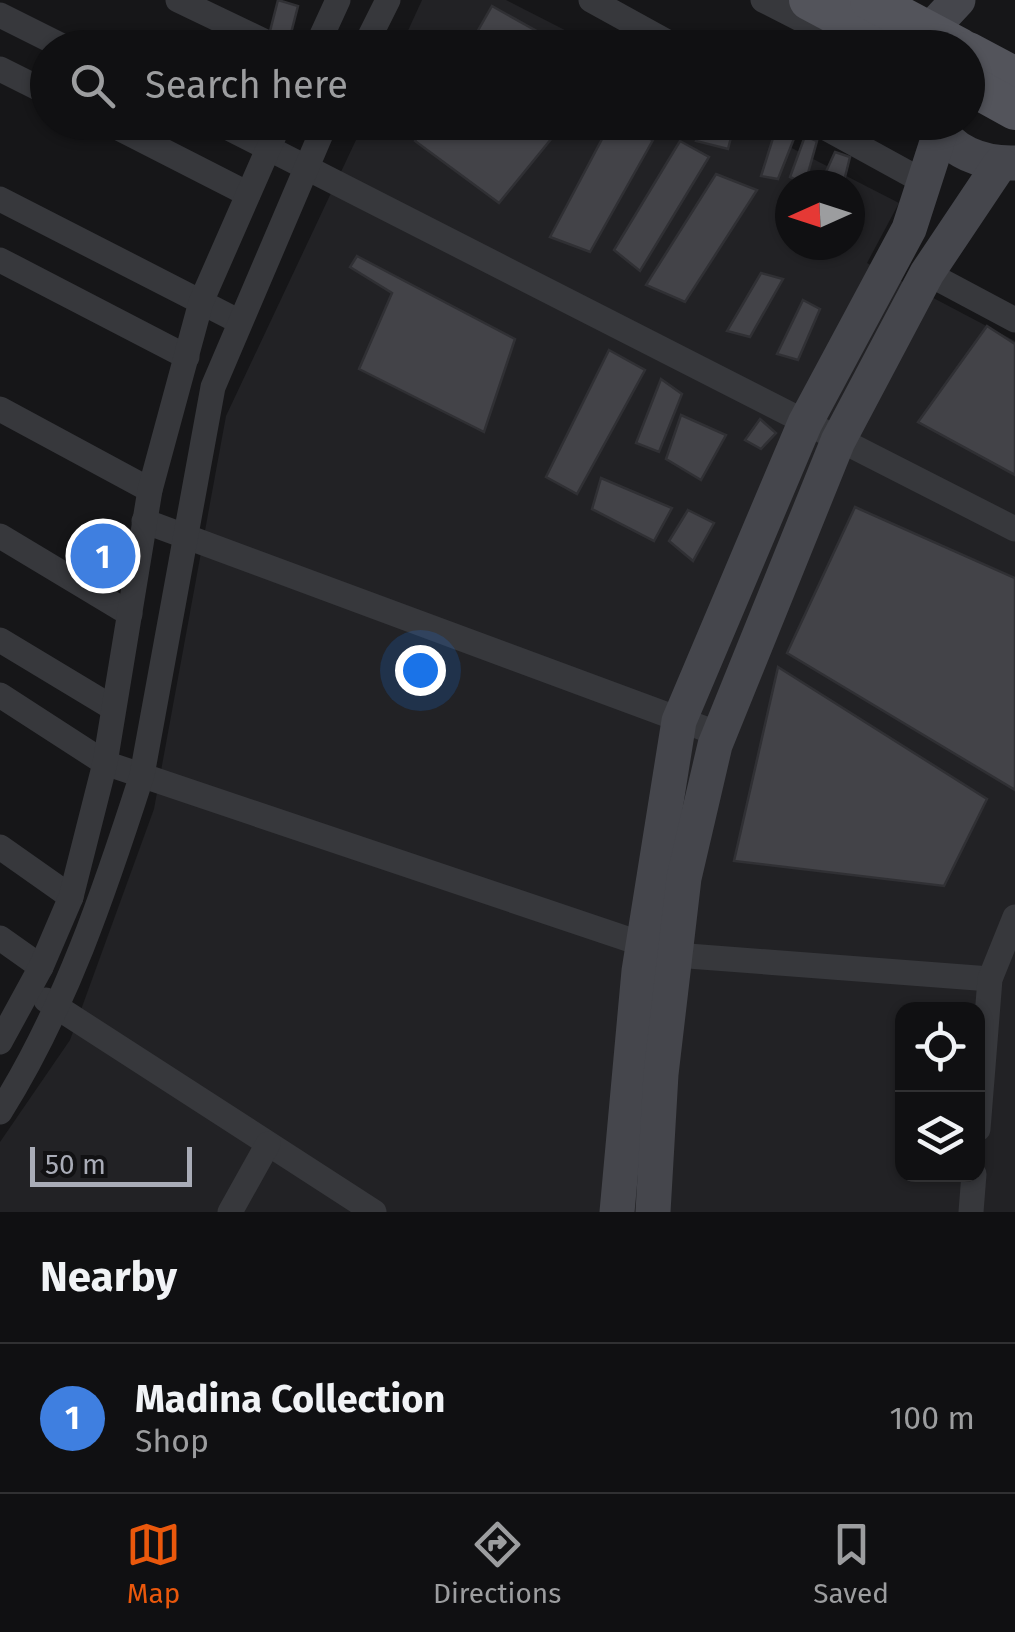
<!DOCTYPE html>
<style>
body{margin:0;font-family:"Fira Sans",sans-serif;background:#19191b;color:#f1f3f6}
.controls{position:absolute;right:30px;bottom:30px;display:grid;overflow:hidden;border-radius:20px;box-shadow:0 2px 8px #0004}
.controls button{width:90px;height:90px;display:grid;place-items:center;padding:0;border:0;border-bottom:2px solid #303032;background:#101012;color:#f1f3f6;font:50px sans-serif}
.compass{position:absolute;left:775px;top:170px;width:90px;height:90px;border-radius:50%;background:#101012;box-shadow:0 2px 8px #0004;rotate:267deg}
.scale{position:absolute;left:30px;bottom:25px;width:162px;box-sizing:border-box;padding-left:10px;border:5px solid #a9acb7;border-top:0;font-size:28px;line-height:35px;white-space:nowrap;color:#a9acb7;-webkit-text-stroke:8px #111113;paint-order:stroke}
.you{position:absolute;left:420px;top:670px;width:35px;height:35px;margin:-25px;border:8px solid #fff;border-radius:50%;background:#1a73e8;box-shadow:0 0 0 15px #1a73e833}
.badge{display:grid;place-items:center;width:65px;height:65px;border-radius:50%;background:#ea580c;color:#fff;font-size:32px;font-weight:700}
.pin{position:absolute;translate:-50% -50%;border:5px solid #fff;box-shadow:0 2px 10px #0006}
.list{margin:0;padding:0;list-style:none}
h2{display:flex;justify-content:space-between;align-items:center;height:130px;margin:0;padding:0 40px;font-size:42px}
h2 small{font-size:32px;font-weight:400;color:#9c9d9f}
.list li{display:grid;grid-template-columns:65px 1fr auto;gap:30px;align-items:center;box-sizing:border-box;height:150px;padding:0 40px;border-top:2px solid #303032}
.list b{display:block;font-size:38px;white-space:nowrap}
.list p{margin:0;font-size:32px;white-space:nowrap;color:#9c9d9f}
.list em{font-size:32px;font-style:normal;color:#9c9d9f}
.icon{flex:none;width:55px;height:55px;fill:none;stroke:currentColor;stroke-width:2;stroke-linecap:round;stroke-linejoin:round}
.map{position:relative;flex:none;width:1015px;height:1212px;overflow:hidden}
.search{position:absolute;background:#101012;box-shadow:0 2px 8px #0004;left:30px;right:30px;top:30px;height:110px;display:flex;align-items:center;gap:25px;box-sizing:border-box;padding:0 35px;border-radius:55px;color:#9c9d9f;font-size:38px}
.sheet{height:280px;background:#101012}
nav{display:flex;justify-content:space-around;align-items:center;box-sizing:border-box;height:140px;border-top:2px solid #303032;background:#101012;font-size:28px;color:#9c9d9f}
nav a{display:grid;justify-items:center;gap:5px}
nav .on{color:#ea580c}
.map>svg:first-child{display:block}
.built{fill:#222225;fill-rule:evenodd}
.building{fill:#434348;stroke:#303034;stroke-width:2.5}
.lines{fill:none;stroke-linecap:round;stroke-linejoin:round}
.street{stroke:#37383c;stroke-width:25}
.secondary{stroke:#45464c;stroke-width:35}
.primary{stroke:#53545b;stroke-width:40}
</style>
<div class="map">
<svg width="1015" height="1212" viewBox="0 0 1015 1212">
<rect width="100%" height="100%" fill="#161618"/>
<g class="built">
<path d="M422,0H506L598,47L400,48Z"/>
<path d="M364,123H743L899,203L867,263L1015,341V1212H0V1142L70,1040L154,809L226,416ZM790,185H850V245H790ZM902,1009H978V1174H902Z"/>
</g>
<g class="building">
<path d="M278,0L298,6L289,41L269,35Z"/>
<path d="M492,6L567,48H468Z"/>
<path d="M426,122H565L499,203L415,141Z"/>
<path d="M704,122H735L728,149L696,141Z"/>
<path d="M778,122L799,126L778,179L761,176Z"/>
<path d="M610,124L653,140L590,252L550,237Z"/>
<path d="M805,136L817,141L805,184L790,177Z"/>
<path d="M680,141L709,157L640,271L614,250Z"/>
<path d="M835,152L850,157L843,185H820Z"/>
<path d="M716,174L757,190L685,302L646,285Z"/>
<path d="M357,256L515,339L484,432L359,369L392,293L350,267Z"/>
<path d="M761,273L783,279L750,337L727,331Z"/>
<path d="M803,300L820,309L798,360L777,354Z"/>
<path d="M987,326L1015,344V475L918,422Z"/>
<path d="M609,350L645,370L577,494L546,477Z"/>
<path d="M661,379L682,394L659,452L636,443Z"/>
<path d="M681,415L726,435L701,480L666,459Z"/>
<path d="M760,419L776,433L761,449L745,440Z"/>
<path d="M601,478L672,508L654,541L592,509Z"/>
<path d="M855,507L1015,578V790L787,653Z"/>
<path d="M688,510L714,523L693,561L669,541Z"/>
<path d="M778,667L987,799L944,886L734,861Z"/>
</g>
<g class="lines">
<g class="street">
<path d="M178,0L278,48"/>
<path d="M591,0L678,48"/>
<path d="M763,0L857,48"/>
<path d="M0,15L66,48"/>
<path d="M316,48L338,0"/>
<path d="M364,48L388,0"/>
<path d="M0,69L48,93"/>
<path d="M107,122L248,194"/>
<path d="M217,122L1015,529"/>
<path d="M815,122L926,183"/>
<path d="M0,199L238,321"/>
<path d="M0,260L187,357"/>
<path d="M927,273L1015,320"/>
<path d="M0,409L150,490"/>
<path d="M144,521L719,734"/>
<path d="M0,536L130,614"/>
<path d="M0,640L113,708"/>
<path d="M0,695L105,763L675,955L990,979"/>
<path d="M0,847L71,897"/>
<path d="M0,938L41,967"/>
<path d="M46,1000L374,1212"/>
<path d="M0,1042L41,967L71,897L105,763L150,490L201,302L280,122"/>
<path d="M0,1112C65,1009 105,890 142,775L213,387L326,122"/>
<path d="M978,1129L990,979L1015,917"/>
<path d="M230,1212L268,1144"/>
<path d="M971,1212L974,1174"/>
</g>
<g class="secondary">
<path d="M923,48L930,30L958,0"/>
<path d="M935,122C949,152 983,164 1015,163"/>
<path d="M617,1212L639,971L679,721L805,423L909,229L940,133"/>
<path d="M653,1212L661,1074L684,878L715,745L838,441L927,273L1000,164"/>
</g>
<g class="primary">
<path d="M809,0L899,48"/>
<path d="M870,0L960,48"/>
<path d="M968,52L1015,77"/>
<path d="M968,84L1015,110"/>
</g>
</g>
</svg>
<div class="controls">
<button><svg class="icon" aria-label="locate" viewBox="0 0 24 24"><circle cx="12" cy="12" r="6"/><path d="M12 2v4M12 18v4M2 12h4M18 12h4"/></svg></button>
<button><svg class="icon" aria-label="layers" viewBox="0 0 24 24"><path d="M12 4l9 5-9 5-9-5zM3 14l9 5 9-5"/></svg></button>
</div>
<svg class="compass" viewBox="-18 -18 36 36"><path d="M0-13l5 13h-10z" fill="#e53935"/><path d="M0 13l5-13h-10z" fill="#9c9d9f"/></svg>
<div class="scale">50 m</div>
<div class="you"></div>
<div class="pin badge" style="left:103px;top:556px;background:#3f7fe0">1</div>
<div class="search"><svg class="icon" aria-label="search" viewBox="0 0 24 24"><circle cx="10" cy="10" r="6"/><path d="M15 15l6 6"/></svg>Search here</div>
</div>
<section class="sheet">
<h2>Nearby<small></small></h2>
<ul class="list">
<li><span class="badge" style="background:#3f7fe0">1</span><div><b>Madina Collection</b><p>Shop</p></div><em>100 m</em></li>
</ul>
</section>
<nav>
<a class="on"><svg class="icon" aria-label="map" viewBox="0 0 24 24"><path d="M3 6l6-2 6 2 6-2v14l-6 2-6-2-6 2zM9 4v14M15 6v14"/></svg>Map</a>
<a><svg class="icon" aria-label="directions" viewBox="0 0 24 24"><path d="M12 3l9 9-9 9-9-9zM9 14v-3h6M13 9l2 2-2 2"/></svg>Directions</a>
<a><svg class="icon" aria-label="saved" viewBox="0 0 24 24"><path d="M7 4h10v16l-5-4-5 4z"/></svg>Saved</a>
</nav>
